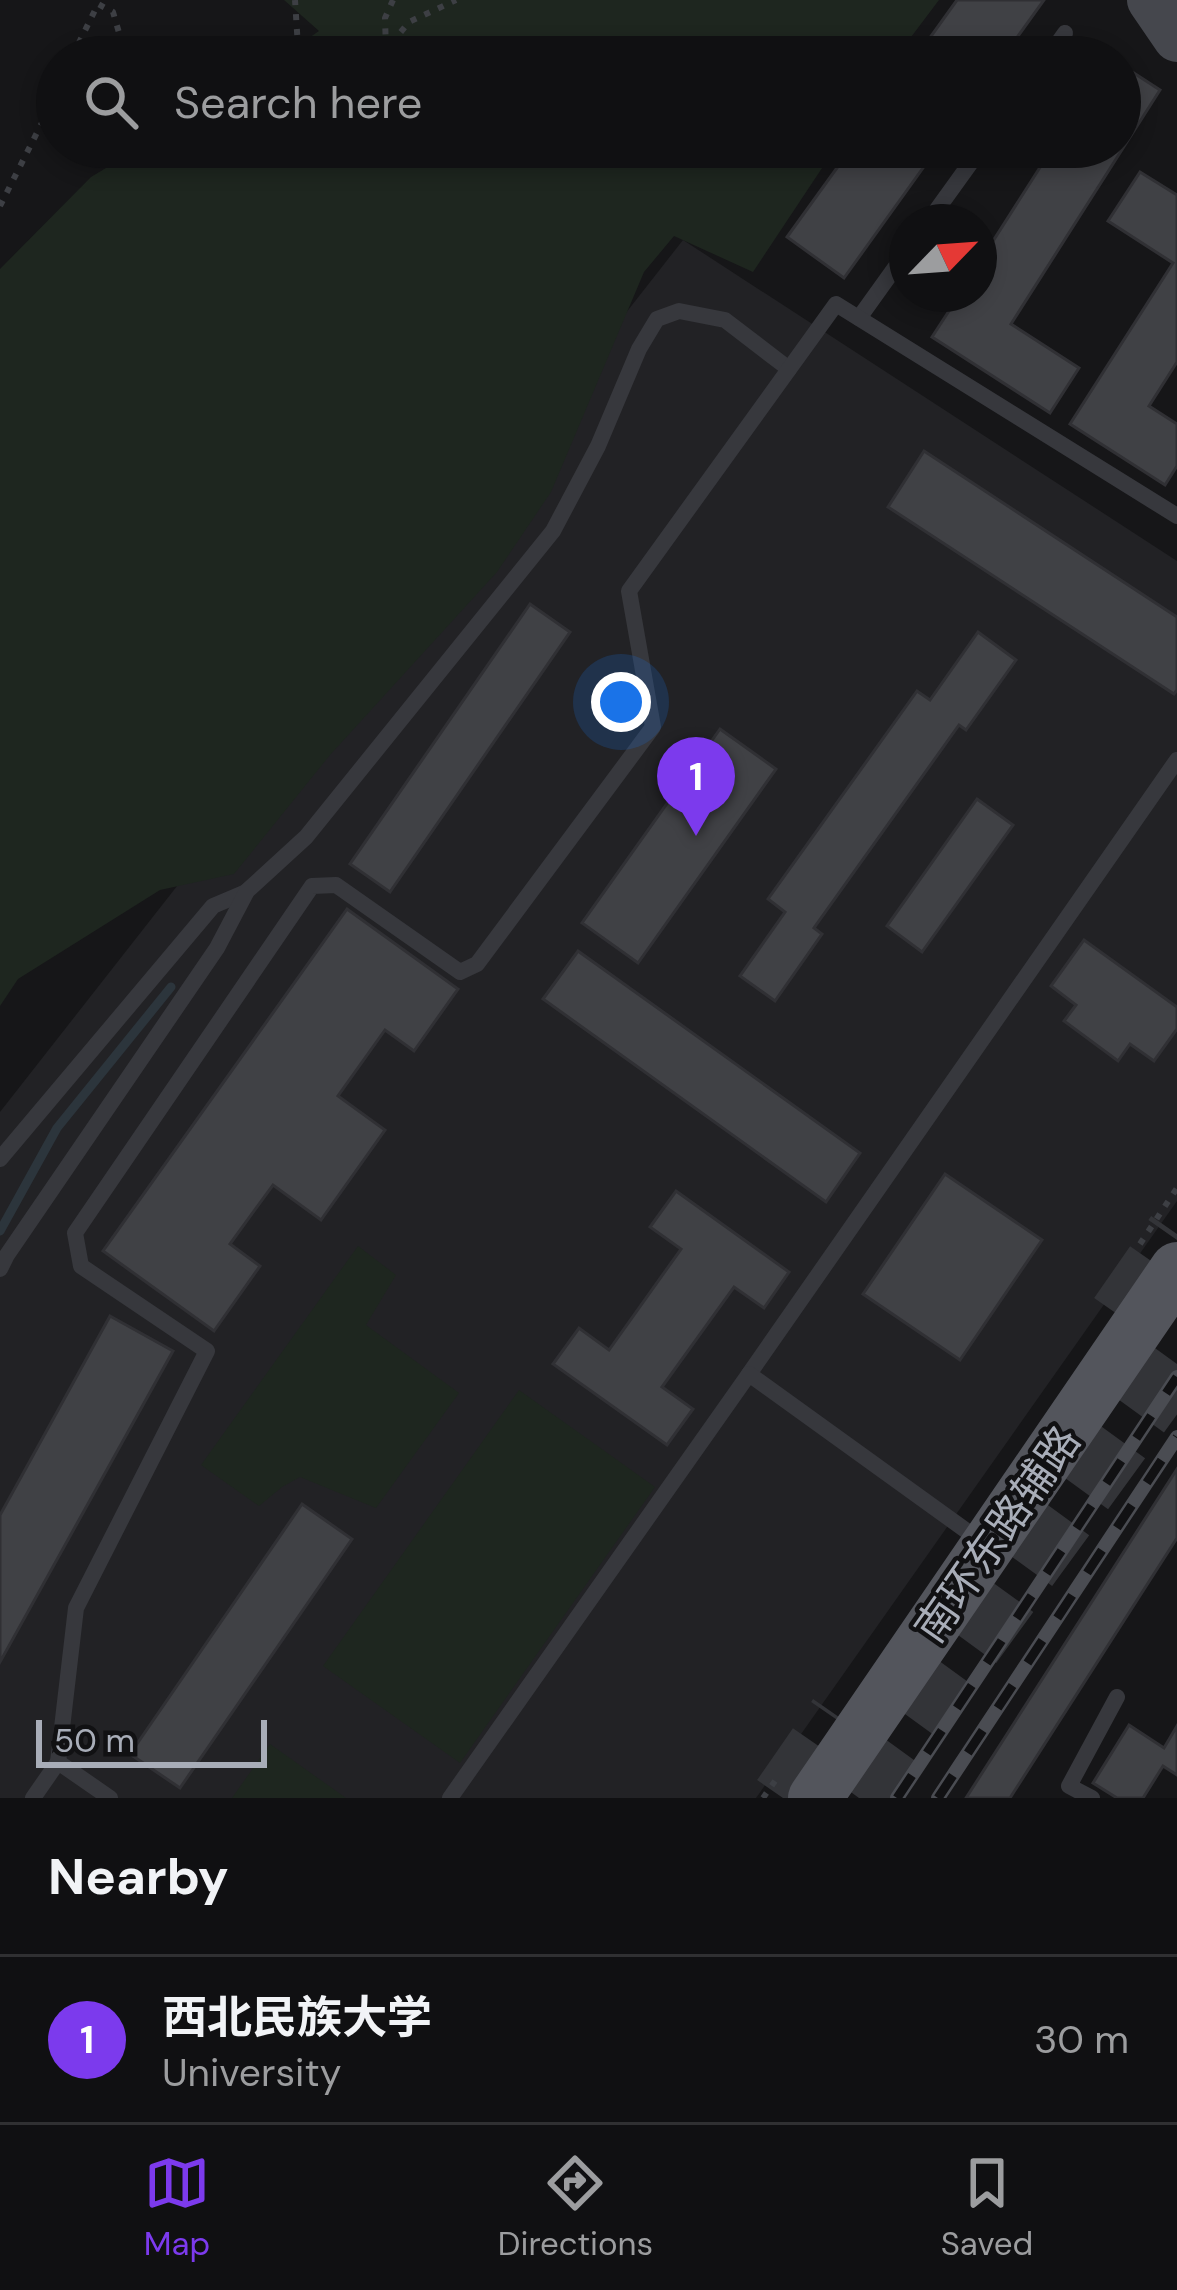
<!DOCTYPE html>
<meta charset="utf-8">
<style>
body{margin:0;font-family:"DM Sans","Noto Sans SC",sans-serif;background:#1e1e20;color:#f1f3f6}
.compass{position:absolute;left:889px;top:204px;width:108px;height:108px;border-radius:50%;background:#101012;box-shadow:0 6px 18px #0003;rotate:65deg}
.scale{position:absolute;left:36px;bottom:30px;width:231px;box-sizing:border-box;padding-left:12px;border:6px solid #a8adb8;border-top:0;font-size:33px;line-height:42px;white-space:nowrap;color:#a8adb8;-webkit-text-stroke:9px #111113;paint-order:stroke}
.you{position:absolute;left:621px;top:702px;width:42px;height:42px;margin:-30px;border:9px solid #fff;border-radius:50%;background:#1a73e8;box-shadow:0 0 0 18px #1a73e833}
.badge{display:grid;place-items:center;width:78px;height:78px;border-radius:50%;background:#7c3aed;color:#fff;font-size:39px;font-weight:700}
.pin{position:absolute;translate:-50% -99px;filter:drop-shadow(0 3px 6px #0008)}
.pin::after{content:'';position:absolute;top:63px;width:42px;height:36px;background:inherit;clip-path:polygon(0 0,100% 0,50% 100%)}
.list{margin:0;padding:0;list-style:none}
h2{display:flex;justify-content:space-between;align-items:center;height:156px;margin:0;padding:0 48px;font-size:51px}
h2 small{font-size:39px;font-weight:400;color:#9c9d9f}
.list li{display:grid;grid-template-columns:78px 1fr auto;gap:36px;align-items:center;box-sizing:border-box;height:168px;padding:0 48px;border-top:3px solid #303032}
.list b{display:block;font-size:45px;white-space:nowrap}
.list p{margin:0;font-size:39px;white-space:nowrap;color:#9c9d9f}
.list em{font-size:39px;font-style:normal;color:#9c9d9f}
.icon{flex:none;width:66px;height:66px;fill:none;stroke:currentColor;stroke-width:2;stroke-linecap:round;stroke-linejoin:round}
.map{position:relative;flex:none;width:1177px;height:1798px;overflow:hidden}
.search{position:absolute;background:#101012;box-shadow:0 6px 18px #0003;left:36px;right:36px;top:36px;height:132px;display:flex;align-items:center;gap:30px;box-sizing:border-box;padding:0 42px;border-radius:66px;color:#9c9d9f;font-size:45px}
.sheet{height:324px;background:#101012}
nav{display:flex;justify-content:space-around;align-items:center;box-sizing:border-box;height:168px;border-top:3px solid #303032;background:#101012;font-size:33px;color:#9c9d9f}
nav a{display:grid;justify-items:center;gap:6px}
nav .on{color:#7c3aed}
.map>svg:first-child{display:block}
.built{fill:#222225}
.green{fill:#1e261f}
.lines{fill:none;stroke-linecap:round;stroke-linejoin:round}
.stream{stroke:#2c353c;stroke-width:9}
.building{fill:#404145;stroke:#303034;stroke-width:3}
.highway-tunnel{stroke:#333438;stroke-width:63;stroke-dasharray:63 32;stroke-linecap:butt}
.path{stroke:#3d3f44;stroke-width:6;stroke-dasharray:6 9;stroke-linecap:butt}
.lane{stroke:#37383d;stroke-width:16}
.secondary{stroke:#45474d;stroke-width:48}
.primary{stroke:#53555c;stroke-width:54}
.rail-casing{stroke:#4a4c52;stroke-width:14}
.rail{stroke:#111113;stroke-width:9;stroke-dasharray:27;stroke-linecap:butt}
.labels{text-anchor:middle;stroke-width:9;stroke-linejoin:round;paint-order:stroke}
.street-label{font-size:42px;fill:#a8adb8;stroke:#111113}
</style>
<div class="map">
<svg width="1177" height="1798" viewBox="0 0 1177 1798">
<rect width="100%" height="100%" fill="#161618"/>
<path class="built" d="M683,240L1177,561V1201L756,1798H0V1112Z"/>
<g class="green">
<path d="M284,0H939L896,57H281L319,31Z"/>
<path d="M141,147H836L753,272L674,236L644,272L551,492L497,572L330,755L234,874L160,890L18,979L0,1006V269L91,177Z"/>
<path d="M358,1246L396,1275L366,1325L459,1393L376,1508L300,1477L282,1487L259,1506L201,1465Z"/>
<path d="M519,1390L655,1487L460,1763L323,1666Z"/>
<path d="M270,1744L346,1798H232Z"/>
</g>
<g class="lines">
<path class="stream" d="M0,1231L57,1128L171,987"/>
</g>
<g class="building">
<path d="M957,0H1044L1003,57H916Z"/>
<path d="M1120,64L1160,90L1011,324L1079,368L1050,413L932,337L960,294H979V263L1053,147H1120Z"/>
<path d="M852,147H938L844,278L787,237Z"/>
<path d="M1140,172L1177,195V362L1149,406L1177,424V466L1165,485L1070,424L1173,263L1108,221Z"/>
<path d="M924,451L1177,617V690L1174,694L888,507Z"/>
<path d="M530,604L570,632L390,892L350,864Z"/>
<path d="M978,632L1016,660L966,730L959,725L814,928L822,934L775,1001L740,976L785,912L768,899L917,691L930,700Z"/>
<path d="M720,729L776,769L638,963L582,923Z"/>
<path d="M977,799L1013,825L922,952L887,926Z"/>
<path d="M347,909L458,989L414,1051L385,1030L338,1096L385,1130L321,1220L273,1185L230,1244L260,1266L214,1331L103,1251Z"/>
<path d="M1084,940L1177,1007V1029L1154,1061L1130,1044L1118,1061L1064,1021L1076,1005L1051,986Z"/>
<path d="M578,951L860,1153L826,1202L543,999Z"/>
<path d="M945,1174L1042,1240L960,1360L863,1294Z"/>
<path d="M676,1191L789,1272L764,1308L734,1287L662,1387L693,1409L667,1445L553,1364L579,1328L609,1350L681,1249L650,1227Z"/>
<path d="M110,1316L173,1351L0,1662V1515Z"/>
<path d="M1177,1469V1538L1010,1798H966Z"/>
<path d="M302,1504L352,1539L180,1788L130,1754Z"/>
<path d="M1129,1725L1164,1748L1177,1726V1775L1163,1766L1143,1798H1117L1093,1783Z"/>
</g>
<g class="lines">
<g class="highway-tunnel">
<path d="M1120,1316L1177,1234"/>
<path d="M783,1798L839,1717"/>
<path d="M859,1798L1177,1361"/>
</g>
<g class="path">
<path d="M393,0L385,18L386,50L409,22L456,0"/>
<path d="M72,57L98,4L113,12L126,57"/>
<path d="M283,57L298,47L295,0"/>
<path d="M150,147H151"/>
<path d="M0,206L57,93"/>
<path d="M1140,1244L1177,1188"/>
<path d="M763,1798L775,1781"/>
</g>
<g class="lane">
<path d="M1048,57L1065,33"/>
<path d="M928,222L982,147"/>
<path d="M859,318L907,251"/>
<path d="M0,1159L213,906L246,892"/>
<path d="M0,1269L7,1255L217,948L247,891L306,837L553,531L598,446L639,349L657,319L679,311L725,320L789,369"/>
<path d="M749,1374L1177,760"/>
<path d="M58,1762L76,1608L207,1351L81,1266L75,1233L312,886L336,885L460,972L477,964L653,727L629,591L836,304L1177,516"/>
<path d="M33,1798L58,1762L110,1798"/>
<path d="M450,1798L749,1374L982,1542"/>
<path d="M1092,1798L1069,1786L1117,1697"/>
</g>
<path class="secondary" d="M1151,0L1177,38"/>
<path class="primary" d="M815,1798L1177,1269"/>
<g class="rail-casing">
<g id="rail">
<path d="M897,1798L1177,1377"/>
<path d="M938,1798L1177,1437"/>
</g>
</g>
<use href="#rail" class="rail"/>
</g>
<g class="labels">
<g class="street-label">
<text transform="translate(997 1534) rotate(-55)" y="15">南环东路辅路</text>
</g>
</g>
</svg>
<svg class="compass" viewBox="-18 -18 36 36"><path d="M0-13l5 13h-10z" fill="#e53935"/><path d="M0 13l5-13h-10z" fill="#9c9d9f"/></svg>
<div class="scale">50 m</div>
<div class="you"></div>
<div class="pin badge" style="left:696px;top:836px">1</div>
<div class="search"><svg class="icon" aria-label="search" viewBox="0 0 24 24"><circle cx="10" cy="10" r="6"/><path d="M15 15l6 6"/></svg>Search here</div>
</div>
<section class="sheet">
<h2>Nearby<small></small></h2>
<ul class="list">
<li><span class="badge">1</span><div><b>西北民族大学</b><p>University</p></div><em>30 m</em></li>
</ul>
</section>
<nav>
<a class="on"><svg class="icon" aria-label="map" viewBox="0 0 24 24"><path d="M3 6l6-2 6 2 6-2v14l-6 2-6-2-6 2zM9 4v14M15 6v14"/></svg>Map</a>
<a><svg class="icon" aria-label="directions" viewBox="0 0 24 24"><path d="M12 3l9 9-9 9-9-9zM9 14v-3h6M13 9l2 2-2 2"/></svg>Directions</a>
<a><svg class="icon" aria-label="saved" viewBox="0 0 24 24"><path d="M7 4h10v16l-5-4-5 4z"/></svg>Saved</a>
</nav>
